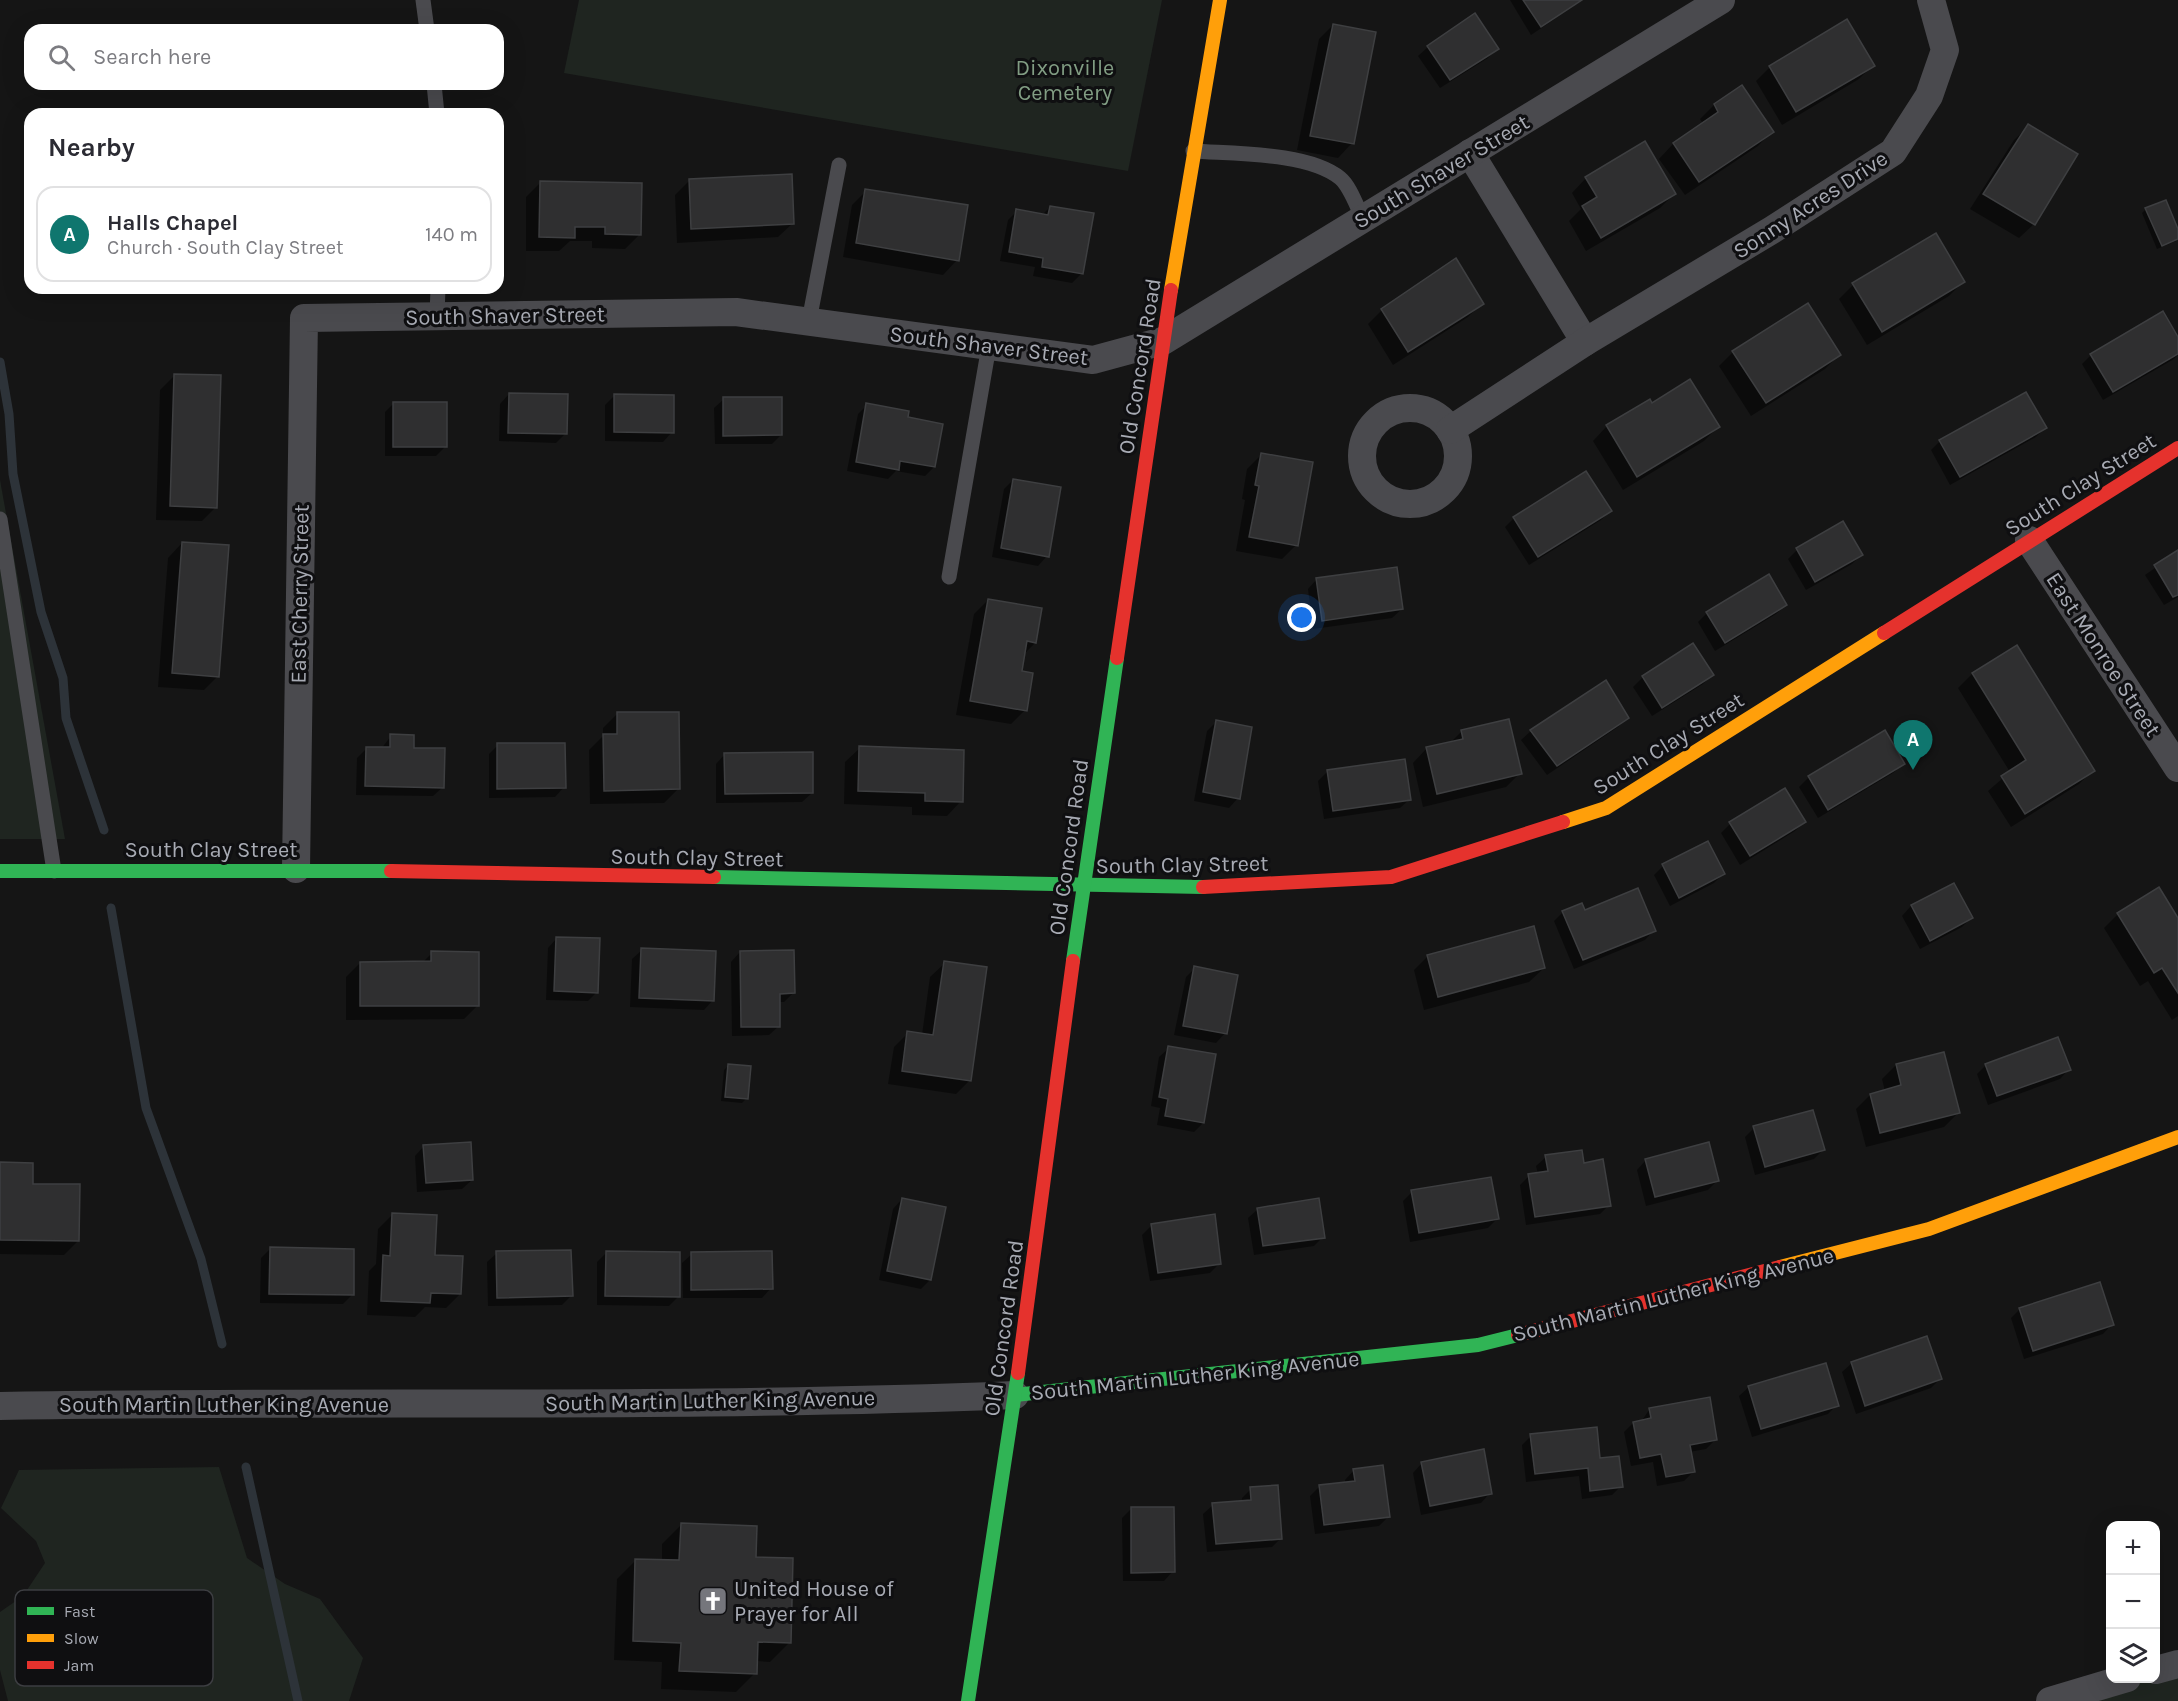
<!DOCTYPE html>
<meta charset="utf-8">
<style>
body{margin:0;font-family:Karla,sans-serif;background:#f2f2f3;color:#2b2b33}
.controls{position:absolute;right:18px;bottom:18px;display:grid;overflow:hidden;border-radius:12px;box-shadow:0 6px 24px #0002}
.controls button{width:54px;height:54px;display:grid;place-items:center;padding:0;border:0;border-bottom:2px solid #e1e1e2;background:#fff;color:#2b2b33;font:30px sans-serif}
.you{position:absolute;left:1302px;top:618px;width:21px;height:21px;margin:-15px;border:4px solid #fff;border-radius:50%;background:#1a73e8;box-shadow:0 0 0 9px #1a73e833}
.badge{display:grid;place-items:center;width:39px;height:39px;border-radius:50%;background:#0f766e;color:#fff;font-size:20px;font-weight:700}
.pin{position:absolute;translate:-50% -50px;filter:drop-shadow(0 2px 3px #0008)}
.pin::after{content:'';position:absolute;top:32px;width:21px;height:18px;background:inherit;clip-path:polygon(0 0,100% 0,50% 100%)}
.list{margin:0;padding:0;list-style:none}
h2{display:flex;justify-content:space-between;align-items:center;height:78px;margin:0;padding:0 24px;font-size:26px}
h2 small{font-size:20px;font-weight:400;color:#7c7c81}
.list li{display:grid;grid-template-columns:39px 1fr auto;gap:18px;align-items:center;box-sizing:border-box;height:96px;margin:0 12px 12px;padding:0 12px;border:2px solid #e1e1e2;border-radius:18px}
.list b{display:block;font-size:22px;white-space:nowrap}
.list p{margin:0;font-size:20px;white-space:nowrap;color:#7c7c81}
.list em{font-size:20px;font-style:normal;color:#7c7c81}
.icon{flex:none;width:33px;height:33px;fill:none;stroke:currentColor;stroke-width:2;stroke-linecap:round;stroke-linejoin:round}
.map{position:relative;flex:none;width:2178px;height:1701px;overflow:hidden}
.search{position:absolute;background:#fff;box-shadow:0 6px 24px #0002;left:24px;top:24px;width:480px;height:66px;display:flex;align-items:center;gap:15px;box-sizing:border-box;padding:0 21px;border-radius:18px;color:#7c7c81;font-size:22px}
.panel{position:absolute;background:#fff;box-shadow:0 6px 24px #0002;left:24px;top:108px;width:480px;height:186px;border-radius:18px}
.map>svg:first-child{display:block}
.green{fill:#1f2520}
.shadow{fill:#0007}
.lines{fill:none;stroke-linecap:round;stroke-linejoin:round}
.stream{stroke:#2d3339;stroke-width:9}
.building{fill:#2f2f30;stroke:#3e3f41;stroke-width:1.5}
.lane{stroke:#4a4a4e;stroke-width:15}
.street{stroke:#4a4a4e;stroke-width:28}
.fast{stroke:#30b455;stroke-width:14}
.slow{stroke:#ff9f0a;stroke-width:14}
.jam{stroke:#e5322d;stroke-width:14}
.labels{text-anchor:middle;stroke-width:6;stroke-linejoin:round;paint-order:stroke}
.park-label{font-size:22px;fill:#819d83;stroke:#0f0f11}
.street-label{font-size:22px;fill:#a8abb4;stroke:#0f0f11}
.poi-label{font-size:22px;fill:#a8abb4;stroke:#0f0f11;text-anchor:start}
.key{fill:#0f0f11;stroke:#3d3e42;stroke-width:1.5}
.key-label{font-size:16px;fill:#a8abb4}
</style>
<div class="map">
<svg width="2178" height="1701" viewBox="0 0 2178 1701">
<rect width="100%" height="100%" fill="#151515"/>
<g class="green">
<path d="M579,0H1162L1128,171L564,73Z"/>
<path d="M0,480L65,839H0Z"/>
<path d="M219,1467L247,1558L285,1584L320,1599L363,1658L349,1701H8L0,1670V1612L23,1596L45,1563L36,1541L1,1508L19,1470Z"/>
<path d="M2178,1664V1701H2050L2127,1679L2156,1678Z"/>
</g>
<g class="shadow">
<path d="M1510,0H1583L1531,35Z"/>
<path d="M1475,16L1497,48L1488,58L1440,88L1418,56L1428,47Z"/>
<path d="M1333,25L1352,143L1338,158L1297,150L1319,39Z"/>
<path d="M1873,65L1859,79L1782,125L1756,81L1770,67Z"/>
<path d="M1742,87L1772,131L1758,146L1685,195L1659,159L1673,144L1703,124L1700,119L1714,105Z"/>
<path d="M2029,126L2034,224L2019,238L1970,209L2014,140Z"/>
<path d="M1586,178L1674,194L1660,208L1586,251L1569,221L1581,209L1572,193Z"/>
<path d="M689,181L793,223L778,237L677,243L675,195Z"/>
<path d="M540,183L639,235L625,249L592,248V241H570L559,251H526V197Z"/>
<path d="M866,191L957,260L943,275L843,257L852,205Z"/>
<path d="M1050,207L1082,273L1072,283L1033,276L1035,267L1000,261L1008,220L1017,211L1042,215Z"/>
<path d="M2146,209L2178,233L2176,241L2157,249L2142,213Z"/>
<path d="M1963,282L1949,296L1867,345L1839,299L1853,285Z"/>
<path d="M1418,287L1482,303L1468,317L1393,365L1368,324L1382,310Z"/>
<path d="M2178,340V355L2174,359L2103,400L2082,364L2091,355Z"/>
<path d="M1733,352L1839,355L1825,369L1751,416L1719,366Z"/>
<path d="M174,376L216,507L202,521L156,520L160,390Z"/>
<path d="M509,394L565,434L556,443L499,441L500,404Z"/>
<path d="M615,395L672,432L663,442L605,441V405Z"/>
<path d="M724,399L781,435L772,444H715L714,408Z"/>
<path d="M394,403L445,447L436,456H385V412Z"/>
<path d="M867,405L906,419L934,467L925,476L896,471L888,479L847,471L858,414Z"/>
<path d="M1651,405L1718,427L1704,441L1623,490L1593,441L1607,426Z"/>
<path d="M2045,428L2036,437L1950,485L1931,450L1940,441Z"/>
<path d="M1262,454L1296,545L1282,559L1236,551L1245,500L1242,499L1247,469Z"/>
<path d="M1013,480L1047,556L1038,566L992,557L1004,489Z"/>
<path d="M1610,511L1601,520L1529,565L1505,527L1514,518Z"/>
<path d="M182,543L218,676L204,690L158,687L168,558Z"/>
<path d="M1797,550L1861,555L1852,564L1806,590L1788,559Z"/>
<path d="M2178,552V597L2164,605L2145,575Z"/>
<path d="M1317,579L1402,609L1392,618L1313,629L1308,589Z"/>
<path d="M988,600L1035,643L1024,654L1021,672L1025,710L1011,724L956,715L974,614Z"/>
<path d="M1786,605L1776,614L1715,651L1698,622L1707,613Z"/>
<path d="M1693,645L1712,675L1703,684L1652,716L1633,687L1643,677Z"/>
<path d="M2016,647L2093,770L2079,784L2011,827L1988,791L2010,772L1958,688L1972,674Z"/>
<path d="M617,714L678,789L664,803L590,804L589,750L603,736V728Z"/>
<path d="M1627,718L1618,727L1547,775L1521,740L1531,731Z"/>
<path d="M1216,722L1238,798L1229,808L1194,801L1207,731Z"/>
<path d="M1462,731L1520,773L1506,787L1423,807L1413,763L1427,748L1450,743Z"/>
<path d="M1884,732L1903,764L1893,773L1818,818L1799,787L1809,777Z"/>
<path d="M391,736L412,749L443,787L433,796L356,795L357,758L366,749H381Z"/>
<path d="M498,745L564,787L555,797L489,798V754Z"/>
<path d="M860,748L961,801L947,816L912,815V807L844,804L845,762Z"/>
<path d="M725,754L812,793L802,802L716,803V764Z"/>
<path d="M1404,760L1410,799L1400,808L1324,819L1318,781L1327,772Z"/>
<path d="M1785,790L1804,822L1795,831L1740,865L1721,833L1730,824Z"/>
<path d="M1663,866L1723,874L1714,883L1670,906L1654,875Z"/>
<path d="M1953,885L1971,918L1962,927L1920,949L1902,916L1911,906Z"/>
<path d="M1563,912H1584L1654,930L1645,940L1574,969L1554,921Z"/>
<path d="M2118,914L2178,921V1016L2172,1020L2148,981L2140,986L2104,928Z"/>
<path d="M557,938L597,992L588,1001L546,1000L548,948Z"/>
<path d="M642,950L713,1000L704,1010L630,1007L632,959Z"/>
<path d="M740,952L793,993L784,1002H778L779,1026L769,1035L732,1036L731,962Z"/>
<path d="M432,953L478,1005L464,1019L346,1020V977L360,963H422Z"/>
<path d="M1428,956L1544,968L1529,982L1424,1010L1414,970Z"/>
<path d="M945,963L970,1080L956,1094L888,1084L894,1047L908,1033L922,1035L930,977Z"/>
<path d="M1195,968L1225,1033L1216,1043L1174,1035L1186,977Z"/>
<path d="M1169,1048L1203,1123L1194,1132L1157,1125L1160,1108L1151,1106L1159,1057Z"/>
<path d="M729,1065L746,1099L742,1103L721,1101L724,1070Z"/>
<path d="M1896,1065L1958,1113L1944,1127L1866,1147L1856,1109L1870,1095L1885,1091L1882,1079Z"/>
<path d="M1986,1065L2069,1069L2060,1079L1988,1105L1977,1074Z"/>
<path d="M1754,1128L1823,1150L1814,1159L1755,1175L1745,1137Z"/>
<path d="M424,1146L472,1180L462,1189L417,1192L415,1156Z"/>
<path d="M1546,1157L1582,1164L1609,1205L1600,1214L1526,1225L1520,1185L1529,1176L1538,1174L1536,1166Z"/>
<path d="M1646,1160L1717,1181L1708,1190L1646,1206L1637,1170Z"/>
<path d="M0,1164L31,1185L78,1241L64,1255L0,1254Z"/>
<path d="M1412,1192L1497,1219L1488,1228L1410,1242L1403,1201Z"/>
<path d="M902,1199L930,1280L921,1289L879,1280L893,1209Z"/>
<path d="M1258,1209L1323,1237L1314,1246L1254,1255L1248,1218Z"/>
<path d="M392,1215L433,1256L460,1294L446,1308L425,1307L415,1317L367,1315L369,1271L376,1264L378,1229Z"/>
<path d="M1152,1225L1220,1263L1210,1273L1150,1281L1142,1235Z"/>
<path d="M270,1249L352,1295L343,1304L260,1303L261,1258Z"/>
<path d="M497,1253L571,1296L562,1305L488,1306L487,1262Z"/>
<path d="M606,1253L678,1297L669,1306L597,1305V1262Z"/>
<path d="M692,1254L771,1288L762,1298H683L682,1263Z"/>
<path d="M2020,1309L2112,1324L2103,1334L2024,1359L2011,1318Z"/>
<path d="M1852,1363L1940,1379L1931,1388L1856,1414L1842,1372Z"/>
<path d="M1749,1387L1837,1405L1828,1414L1752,1437L1739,1396Z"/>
<path d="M1649,1410L1715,1440L1706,1449L1689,1452L1693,1472L1684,1481L1657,1486L1653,1462L1631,1466L1624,1432L1633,1423L1641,1422Z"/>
<path d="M1531,1436L1599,1460L1621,1486L1612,1495L1582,1499L1579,1476L1526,1482L1522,1445Z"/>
<path d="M1422,1463L1490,1493L1481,1503L1421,1515L1413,1473Z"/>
<path d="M1354,1470L1388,1517L1379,1526L1315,1534L1310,1496L1320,1486L1345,1483V1480Z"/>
<path d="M1251,1489L1281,1538L1272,1547L1207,1552L1203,1514L1213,1505L1242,1503V1498Z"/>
<path d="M1131,1509L1173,1571L1164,1581H1123L1122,1518Z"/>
<path d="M681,1525L755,1558L789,1643L770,1662L756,1661L755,1673L736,1692L661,1689L662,1662L614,1660L617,1579L636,1560L662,1561V1544Z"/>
</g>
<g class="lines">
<g class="stream">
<path d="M0,362L9,414L13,474L41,612L63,678L66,718L104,830"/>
<path d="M111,908L146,1108L201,1259L222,1344"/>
<path d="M246,1467L298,1701"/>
</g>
</g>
<g class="building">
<path d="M1523,0H1582L1541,27Z"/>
<path d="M1475,13L1499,49L1450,80L1427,46Z"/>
<path d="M1847,19L1875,66L1796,112L1769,66Z"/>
<path d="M1333,24L1376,32L1354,144L1310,136Z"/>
<path d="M1742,85L1774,132L1699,182L1673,143L1718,112L1714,104Z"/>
<path d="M2028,124L2078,154L2035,225L1983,194Z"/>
<path d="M1645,141L1676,194L1601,238L1582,206L1597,197L1585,177Z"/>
<path d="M792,174L794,224L691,229L689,179Z"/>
<path d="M540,181L642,183L641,235L605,234V227H575V238L539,237Z"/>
<path d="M865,189L968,205L959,261L856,243Z"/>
<path d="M2166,200L2178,229V239L2162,246L2145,208Z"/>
<path d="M1050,206L1094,213L1083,274L1042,267L1043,258L1009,252L1016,209L1048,215Z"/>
<path d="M1936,233L1965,282L1882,332L1852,283Z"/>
<path d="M1456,258L1484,304L1408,352L1381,309Z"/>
<path d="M1808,303L1841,355L1766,403L1732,351Z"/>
<path d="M2163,311L2178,337V354L2113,392L2090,354Z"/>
<path d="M174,374L221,375L217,508L170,506Z"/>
<path d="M1690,379L1720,427L1637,477L1606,425L1650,399L1652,403Z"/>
<path d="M2026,392L2047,428L1960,477L1939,440Z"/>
<path d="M509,393L568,394L567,434L508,433Z"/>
<path d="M614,394L674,395V433L614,432Z"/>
<path d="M723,397H782V435L723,436Z"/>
<rect x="393" y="402" width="54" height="45"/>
<path d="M866,403L909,411L908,417L943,424L935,467L900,461L899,470L856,462Z"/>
<path d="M1261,453L1313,462L1298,546L1249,537L1259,486L1255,485Z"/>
<path d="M1586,471L1612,511L1538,557L1513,517Z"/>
<path d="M1013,479L1061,487L1049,557L1001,548Z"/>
<path d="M1843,521L1863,555L1815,582L1796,548Z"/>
<path d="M182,542L229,545L219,677L172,673Z"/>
<path d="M2178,550V595L2173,597L2154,565Z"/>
<path d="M1397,567L1403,609L1322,621L1316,578Z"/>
<path d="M1769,574L1787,605L1725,643L1706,612Z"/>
<path d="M988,599L1042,608L1036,643L1027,641L1022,671L1033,673L1027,711L970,701Z"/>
<path d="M1693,643L1714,675L1662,708L1642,676Z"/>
<path d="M2017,645L2095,771L2025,814L2001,776L2026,760L1972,673Z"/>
<path d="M1606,680L1629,718L1557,766L1530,730Z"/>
<path d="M617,712H679L680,789L604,791L603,734H617Z"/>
<path d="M1509,719L1522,774L1437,794L1426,747L1463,739L1461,730Z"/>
<path d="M1216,720L1252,727L1240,799L1203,792Z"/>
<path d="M1885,730L1905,764L1828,810L1808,776Z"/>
<path d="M390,734L414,735V748H445L444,788L365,786L366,747H390Z"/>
<path d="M497,743H565L566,788L497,789Z"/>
<path d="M859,746L964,750L963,802L925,801V793L858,791Z"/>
<path d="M813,752V793L725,794L724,753Z"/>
<path d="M1405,759L1411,800L1333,811L1327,770Z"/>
<path d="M1785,788L1806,822L1750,856L1729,822Z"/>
<path d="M1708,841L1725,874L1679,898L1662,864Z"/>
<path d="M1954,883L1973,918L1930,941L1911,905Z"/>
<path d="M2159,887L2178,918V993L2162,968L2154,973L2117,913Z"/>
<path d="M1638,888L1656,931L1583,960L1562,911L1582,903L1585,910Z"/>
<path d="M1534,926L1545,968L1438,997L1427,955Z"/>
<path d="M556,937L600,938L598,993L554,991Z"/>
<path d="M641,948L716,951L714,1001L639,998Z"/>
<path d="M794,950L795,993L780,994V1027H741L740,951Z"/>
<path d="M431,951L479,952V1006H360V962L431,961Z"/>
<path d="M944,961L987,967L971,1081L902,1071L907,1031L933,1035Z"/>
<path d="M1194,966L1238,975L1227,1034L1183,1026Z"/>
<path d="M2058,1037L2071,1070L1997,1096L1985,1064Z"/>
<path d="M1168,1046L1216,1054L1204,1123L1165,1116L1168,1099L1159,1097Z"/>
<path d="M1944,1052L1960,1113L1880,1133L1870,1094L1901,1085L1896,1064Z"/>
<path d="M728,1064L751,1066L748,1099L725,1097Z"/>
<path d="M1813,1110L1825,1150L1765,1167L1753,1126Z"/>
<path d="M471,1142L473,1180L426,1183L423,1145Z"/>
<path d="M1709,1142L1719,1181L1655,1197L1645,1159Z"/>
<path d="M1582,1150L1584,1163L1603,1159L1611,1206L1535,1217L1528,1174L1548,1171L1545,1155Z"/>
<path d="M0,1162L33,1163V1184H80L79,1241L0,1240Z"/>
<path d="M1491,1177L1499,1219L1419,1233L1411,1190Z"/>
<path d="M902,1198L946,1207L931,1280L887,1271Z"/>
<path d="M1319,1198L1325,1238L1263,1246L1257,1208Z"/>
<path d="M392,1213L437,1215L435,1255L463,1256L461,1294L431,1293L430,1303L381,1301L383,1255L390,1256Z"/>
<path d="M1215,1214L1221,1264L1158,1273L1151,1224Z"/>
<path d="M270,1247L354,1249V1295L269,1294Z"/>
<path d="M571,1250L573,1296L497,1298L496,1251Z"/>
<path d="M606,1251L680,1252V1297L605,1296Z"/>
<path d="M772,1251L773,1289L691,1290V1252Z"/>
<path d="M2100,1282L2114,1325L2033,1351L2019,1308Z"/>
<path d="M1927,1336L1942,1379L1865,1406L1851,1362Z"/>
<path d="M1826,1363L1839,1406L1761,1429L1748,1386Z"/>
<path d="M1710,1397L1717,1440L1690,1445L1695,1472L1666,1477L1661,1454L1640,1458L1633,1422L1651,1418L1649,1408Z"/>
<path d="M1597,1427L1600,1458L1619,1456L1623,1487L1590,1491L1588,1468L1535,1474L1530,1434Z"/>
<path d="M1484,1449L1492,1494L1430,1506L1421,1462Z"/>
<path d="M1383,1465L1390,1517L1324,1525L1319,1485L1355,1481L1353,1469Z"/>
<path d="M1278,1485L1282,1539L1216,1544L1212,1503L1251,1500L1250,1487Z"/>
<path d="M1131,1507H1174L1175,1572L1131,1573Z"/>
<path d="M681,1523L757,1526L756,1557L793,1558L791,1643L758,1642L757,1674L679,1671L681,1643L633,1641L635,1559L679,1560Z"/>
</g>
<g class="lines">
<g class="lane">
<path d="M423,0L427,30"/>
<path d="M434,84L437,114"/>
<path d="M1193,151C1233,154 1308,152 1340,178C1350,186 1357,207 1363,219"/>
<path d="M437,316L438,288"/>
<path d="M809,321L839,165"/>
<path d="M0,519L54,871"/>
<path d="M949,577L989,346"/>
</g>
<g class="street">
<path d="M1470,153L1585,342"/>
<circle cx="1410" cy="456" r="48"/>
<path d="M1450,430L1585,342L1772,230L1893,152L1929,96L1945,50L1931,0"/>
<path d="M2029,540L2178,768"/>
<path d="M296,869L304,318L736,312L1093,360L1163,341L1721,0"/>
<path d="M0,1406C338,1400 677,1409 1015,1395"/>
<path d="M2156,1670L2178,1664"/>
<path d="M2050,1701L2127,1678"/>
</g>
<g class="fast">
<path d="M0,871H391"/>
<path d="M714,877L1203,887"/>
<path d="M1073,961L1117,658"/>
<path d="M1015,1395L1478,1345L1518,1335"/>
<path d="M968,1701L1018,1373"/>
</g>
<g class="slow">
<path d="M1171,290L1220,0"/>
<path d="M1563,822L1606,808L1884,633"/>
<path d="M1780,1267L1929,1229L2178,1137"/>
</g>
<g class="jam">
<path d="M1884,633L2178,448"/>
<path d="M1117,658L1171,290"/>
<path d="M391,871L714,877"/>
<path d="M1203,887L1391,877L1563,822"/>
<path d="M1518,1335L1780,1267"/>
<path d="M1018,1373L1073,961"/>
</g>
</g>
<defs>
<g id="church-square" transform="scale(1.5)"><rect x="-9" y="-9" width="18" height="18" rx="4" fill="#75767c" stroke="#0f0f11"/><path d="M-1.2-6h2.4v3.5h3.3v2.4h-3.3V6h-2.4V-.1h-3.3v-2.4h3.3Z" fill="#fff"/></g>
</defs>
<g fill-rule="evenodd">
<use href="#church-square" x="713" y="1601"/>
</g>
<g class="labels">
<g class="park-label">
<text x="1065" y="75">Dixonville<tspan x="1065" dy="25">Cemetery</tspan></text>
</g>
<g class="street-label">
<text transform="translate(1441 171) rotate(-31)" y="8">South Shaver Street</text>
<text transform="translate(1810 204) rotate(-33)" y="8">Sonny Acres Drive</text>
<text transform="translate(505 315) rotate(-1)" y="8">South Shaver Street</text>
<text transform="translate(989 345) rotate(7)" y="8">South Shaver Street</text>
<text transform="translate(1139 366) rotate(-81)" y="8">Old Concord Road</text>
<text transform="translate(2080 484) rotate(-32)" y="8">South Clay Street</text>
<text transform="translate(299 594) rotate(-89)" y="8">East Cherry Street</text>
<text transform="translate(2104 654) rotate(57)" y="8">East Monroe Street</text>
<text transform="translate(1668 743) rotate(-32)" y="8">South Clay Street</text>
<text transform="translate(1068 847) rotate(-82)" y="8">Old Concord Road</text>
<text x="211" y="857">South Clay Street</text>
<text transform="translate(697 857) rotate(1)" y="8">South Clay Street</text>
<text transform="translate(1182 864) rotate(-1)" y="8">South Clay Street</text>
<text transform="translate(1673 1294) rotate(-14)" y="8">South Martin Luther King Avenue</text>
<text transform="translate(1003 1328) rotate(-82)" y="8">Old Concord Road</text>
<text transform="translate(1195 1375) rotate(-6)" y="8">South Martin Luther King Avenue</text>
<text transform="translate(710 1400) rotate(-1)" y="8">South Martin Luther King Avenue</text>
<text x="224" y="1412">South Martin Luther King Avenue</text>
</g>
<g class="poi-label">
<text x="734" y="1596">United House of<tspan x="734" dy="25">Prayer for All</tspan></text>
</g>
</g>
<rect x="15" y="1590" width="198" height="96" rx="9" class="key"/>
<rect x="27" y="1607" width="27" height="8" fill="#30b455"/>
<rect x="27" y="1634" width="27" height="8" fill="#ff9f0a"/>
<rect x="27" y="1661" width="27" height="8" fill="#e5322d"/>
<g class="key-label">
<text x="64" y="1617">Fast</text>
<text x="64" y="1644">Slow</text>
<text x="64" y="1671">Jam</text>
</g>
</svg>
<div class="controls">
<button>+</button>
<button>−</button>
<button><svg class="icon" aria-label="layers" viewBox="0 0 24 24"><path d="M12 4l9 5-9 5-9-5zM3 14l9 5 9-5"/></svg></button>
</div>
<div class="you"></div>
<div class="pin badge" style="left:1913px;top:770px">A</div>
<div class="search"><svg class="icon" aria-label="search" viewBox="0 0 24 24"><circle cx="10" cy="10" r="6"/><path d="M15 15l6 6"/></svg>Search here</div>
<section class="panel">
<h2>Nearby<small></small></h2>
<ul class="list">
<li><span class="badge">A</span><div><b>Halls Chapel</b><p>Church · South Clay Street</p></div><em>140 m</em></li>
</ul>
</section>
</div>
